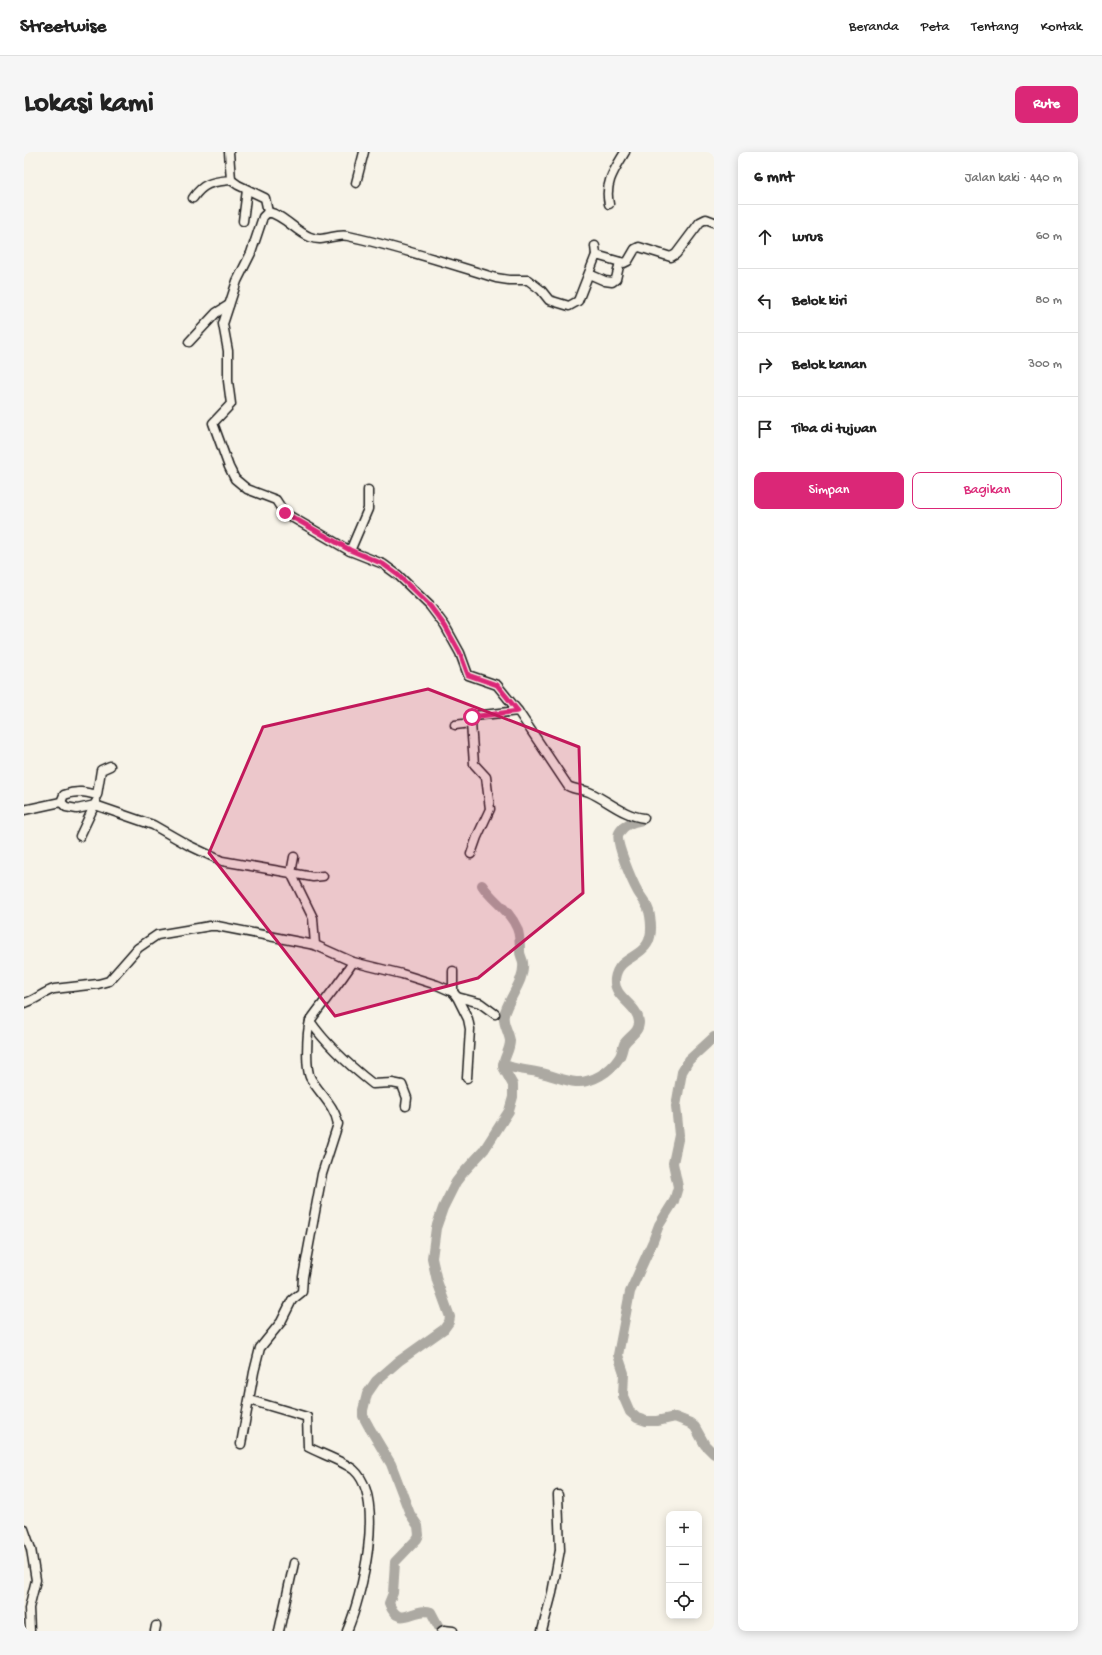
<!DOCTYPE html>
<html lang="id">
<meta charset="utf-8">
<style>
body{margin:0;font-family:"Gochi Hand",sans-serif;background:#f6f6f6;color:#222}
.controls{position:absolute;right:12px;bottom:12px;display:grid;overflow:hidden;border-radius:8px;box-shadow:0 2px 10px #0003}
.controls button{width:36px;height:36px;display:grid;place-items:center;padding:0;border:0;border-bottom:1px solid #e0e0e0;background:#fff;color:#222;font:20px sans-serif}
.stop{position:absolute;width:12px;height:12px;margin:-9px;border:3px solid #db2777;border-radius:50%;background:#fff}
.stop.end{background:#db2777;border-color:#fff;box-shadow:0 1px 4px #0008}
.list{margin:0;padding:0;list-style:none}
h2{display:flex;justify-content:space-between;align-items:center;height:52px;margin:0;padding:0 16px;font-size:17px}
h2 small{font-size:13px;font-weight:400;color:#767676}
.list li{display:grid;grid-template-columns:26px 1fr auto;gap:12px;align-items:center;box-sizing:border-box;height:64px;padding:0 16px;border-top:1px solid #e0e0e0}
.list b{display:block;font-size:15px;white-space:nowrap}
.list em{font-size:13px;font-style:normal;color:#767676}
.actions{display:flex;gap:8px;padding:12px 16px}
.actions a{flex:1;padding:9px 0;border:1px solid #db2777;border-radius:8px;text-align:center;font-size:14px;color:#db2777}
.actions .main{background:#db2777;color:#fff}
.icon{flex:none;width:22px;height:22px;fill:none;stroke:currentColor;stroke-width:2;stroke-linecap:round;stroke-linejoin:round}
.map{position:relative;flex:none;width:690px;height:1479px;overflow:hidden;border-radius:8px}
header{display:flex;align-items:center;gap:24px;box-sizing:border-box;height:56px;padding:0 20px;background:#fff;border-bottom:1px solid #e0e0e0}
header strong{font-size:19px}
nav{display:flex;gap:22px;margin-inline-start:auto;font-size:14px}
.intro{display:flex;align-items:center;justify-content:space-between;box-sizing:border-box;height:96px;padding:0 24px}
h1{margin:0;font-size:28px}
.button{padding:10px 18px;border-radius:8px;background:#db2777;color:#fff;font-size:14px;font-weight:700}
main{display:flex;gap:24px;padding:0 24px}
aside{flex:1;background:#fff;border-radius:8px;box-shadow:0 2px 10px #0003}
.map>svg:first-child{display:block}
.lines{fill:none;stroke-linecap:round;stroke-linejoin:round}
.river{stroke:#aca9a2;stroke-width:10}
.minor-casing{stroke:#1c1c1c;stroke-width:11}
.minor{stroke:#f7f3e8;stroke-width:8}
.route{stroke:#db2777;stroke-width:5}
.marked{fill:#c2185b;fill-opacity:0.2;stroke:#c2185b;stroke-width:3;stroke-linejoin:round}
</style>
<header>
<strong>Streetwise</strong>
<nav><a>Beranda</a><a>Peta</a><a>Tentang</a><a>Kontak</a></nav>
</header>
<div class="intro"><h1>Lokasi kami</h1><a class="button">Rute</a></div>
<main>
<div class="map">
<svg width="690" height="1479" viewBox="0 0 690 1479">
<rect width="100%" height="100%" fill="#f7f3e8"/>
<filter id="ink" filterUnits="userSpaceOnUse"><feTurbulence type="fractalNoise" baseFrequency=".025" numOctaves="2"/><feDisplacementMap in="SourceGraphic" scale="8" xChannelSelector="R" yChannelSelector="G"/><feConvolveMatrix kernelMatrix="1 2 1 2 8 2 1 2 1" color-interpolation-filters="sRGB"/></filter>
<g filter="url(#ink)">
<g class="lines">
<g class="river">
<path d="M690,885L665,908L658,920L652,954L655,983L649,1011L654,1035L650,1049L635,1073L629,1089L606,1140L594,1203L600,1221L599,1244L606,1260L613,1266L622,1269H633L651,1265L666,1271L671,1275L681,1293L690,1302"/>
<path d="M479,912C492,919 503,917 517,921C528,923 540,929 552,930C568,931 586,920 595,906C598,902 598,897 600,892C605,884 615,881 615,870C614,852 589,846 591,827C595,797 634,811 626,764C625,754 619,748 614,740C609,731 590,689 595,681C600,672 609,670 618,668"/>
<path d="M417,1479L407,1460C390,1454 375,1479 365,1451L369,1441L371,1410L393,1387L395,1383L394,1374L386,1362L367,1312L345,1275L339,1264V1258L343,1242L352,1229L375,1209L420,1177L425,1170L426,1165L413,1129L408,1106L412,1076L419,1056L432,1030L439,1021L460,998L485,959L489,945V933L479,915C479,906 486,899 486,889C485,880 478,871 480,863C484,846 501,829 499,811C499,807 496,804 496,800C496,791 496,783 493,776C485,757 468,749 458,733"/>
</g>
<g class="minor-casing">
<g id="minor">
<path d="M207,28L214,33L241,46L244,60"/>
<path d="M332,31L340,0"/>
<path d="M169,46C180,30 189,30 207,28L205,0"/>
<path d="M585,52C580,31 591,17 601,0"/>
<path d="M219,69L223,38"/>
<path d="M571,94L572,103"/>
<path d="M565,122L581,129L588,130L592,127L596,110"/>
<path d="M165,190L192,161L205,153"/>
<path d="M326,399L344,357V338"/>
<path d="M494,559L473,533L444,523L436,501L421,474L406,454L374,423L359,412L326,399L264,363L259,359L252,348L223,337L211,327L205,315L189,271L207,252L204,229V199L199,172L213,129L227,101L239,65L244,60C260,63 271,79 286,85C299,91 311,81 324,84C375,95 423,111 472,126L485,128H504L517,138L525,148L545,154L554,149L572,103L600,111L604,109L611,97L615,95L647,105L652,102L676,70L682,67L690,70"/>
<path d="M431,573L447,571"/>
<path d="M37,650L42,655L53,657L71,653L129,673L164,693L198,709L267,721L289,766L291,793"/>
<path d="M0,658L37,650L40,643C53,638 61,640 73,643L77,618L86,614"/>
<path d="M56,684L72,650"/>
<path d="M447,702L453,685L466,657L462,625L450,612L447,571L450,564L494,559L544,634C551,638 558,637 565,640C583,648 600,664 620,666"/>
<path d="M270,705L267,721L289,725L299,724"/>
<path d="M329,810C316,831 300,849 286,869C303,894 326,914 349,932L368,931L378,933L383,946L382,954"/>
<path d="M429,840V819"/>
<path d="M433,845L444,867L446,877L443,926"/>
<path d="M0,851C11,849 19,840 30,837L74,832L85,829L114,796L133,783L186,774H193L291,793L329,810L378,822L413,833L429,840L433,845L456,851L471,862"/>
<path d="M226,1248L283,1265L284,1295C295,1301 321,1310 330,1318C362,1347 338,1444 323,1479"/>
<path d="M217,1292L230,1220L236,1196L257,1170L268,1148L278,1140L279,1125L298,1022L314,972C311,954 296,942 287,927C281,918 283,880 286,869"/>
<path d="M0,1377L7,1397L12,1428L5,1456L6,1479"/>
<path d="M131,1479L132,1474"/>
<path d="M255,1479L270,1411"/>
<path d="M418,1479L420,1478L429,1479"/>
<path d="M518,1479L528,1441L536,1398L534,1343"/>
</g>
</g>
<use href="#minor" class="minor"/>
</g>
</g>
<g class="lines" filter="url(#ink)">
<path class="route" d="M261,361L326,398L359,412L374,423L406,454L421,474L436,501L444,523L473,533L494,559L448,565"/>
</g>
<path class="marked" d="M404,537L555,595L559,741L454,826L311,864L185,701L239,575Z"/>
</svg>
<div class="controls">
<button>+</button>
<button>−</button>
<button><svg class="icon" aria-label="locate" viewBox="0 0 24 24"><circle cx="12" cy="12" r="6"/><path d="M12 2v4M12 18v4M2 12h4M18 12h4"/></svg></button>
</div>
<div class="stop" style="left:448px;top:565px"></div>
<div class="stop end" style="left:261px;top:361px"></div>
</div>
<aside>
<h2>6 mnt<small>Jalan kaki · 440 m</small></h2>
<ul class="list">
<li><svg class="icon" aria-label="ahead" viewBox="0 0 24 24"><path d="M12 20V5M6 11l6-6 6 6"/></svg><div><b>Lurus</b></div><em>60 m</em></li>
<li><svg class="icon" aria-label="left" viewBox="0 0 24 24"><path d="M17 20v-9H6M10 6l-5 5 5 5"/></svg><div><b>Belok kiri</b></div><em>80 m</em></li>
<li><svg class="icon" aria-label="right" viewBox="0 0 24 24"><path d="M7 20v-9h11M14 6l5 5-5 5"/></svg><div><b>Belok kanan</b></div><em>300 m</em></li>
<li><svg class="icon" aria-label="arrive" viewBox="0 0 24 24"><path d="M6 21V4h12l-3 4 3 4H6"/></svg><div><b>Tiba di tujuan</b></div></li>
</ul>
<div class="actions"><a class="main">Simpan</a><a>Bagikan</a></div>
</aside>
</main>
